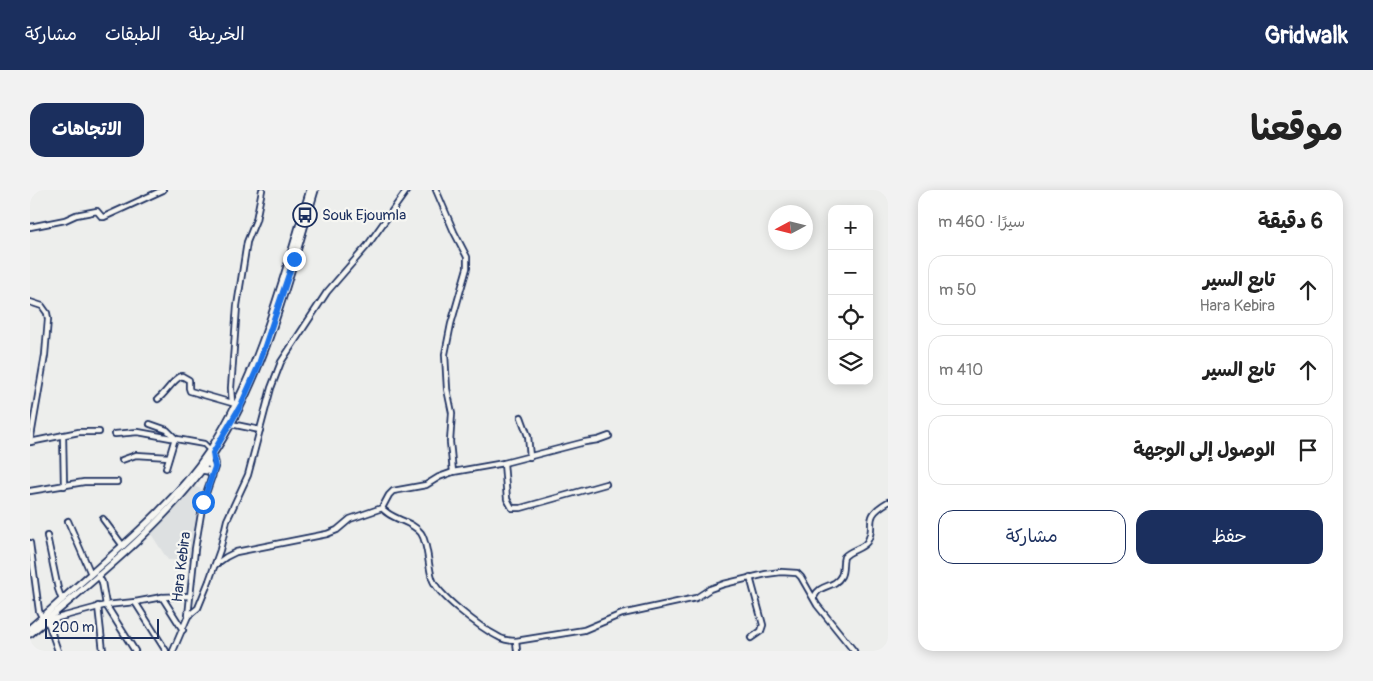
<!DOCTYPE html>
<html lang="ar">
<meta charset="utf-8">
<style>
body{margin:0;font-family:Pangolin,"Playpen Sans Arabic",sans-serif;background:#f2f2f2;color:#222;direction:rtl}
.controls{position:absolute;right:15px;top:15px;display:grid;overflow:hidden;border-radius:10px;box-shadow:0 2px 12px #0003}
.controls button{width:45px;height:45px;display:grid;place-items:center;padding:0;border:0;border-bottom:1px solid #e0e0e0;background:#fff;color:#222;font:25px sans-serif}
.compass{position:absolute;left:738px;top:15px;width:45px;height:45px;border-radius:50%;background:#fff;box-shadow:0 2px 12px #0003;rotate:263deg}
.scale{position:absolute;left:15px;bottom:12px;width:114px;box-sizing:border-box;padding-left:5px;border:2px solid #1b2f5e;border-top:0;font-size:14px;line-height:18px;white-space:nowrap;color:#1b2f5e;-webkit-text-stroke:4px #f6f6f2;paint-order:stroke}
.stop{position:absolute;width:15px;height:15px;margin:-11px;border:4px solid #1a73e8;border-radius:50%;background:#fff}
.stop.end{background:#1a73e8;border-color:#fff;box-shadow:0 1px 5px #0008}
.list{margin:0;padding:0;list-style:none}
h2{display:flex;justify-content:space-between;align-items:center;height:65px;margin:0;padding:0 20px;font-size:21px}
h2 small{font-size:16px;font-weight:400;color:#767676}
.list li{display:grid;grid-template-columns:32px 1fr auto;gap:15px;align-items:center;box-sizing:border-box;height:70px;margin:0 10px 10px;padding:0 10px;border:1px solid #e0e0e0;border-radius:15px}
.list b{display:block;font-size:19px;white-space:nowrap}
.list p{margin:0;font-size:16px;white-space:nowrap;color:#767676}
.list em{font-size:16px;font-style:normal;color:#767676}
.actions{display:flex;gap:10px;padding:15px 20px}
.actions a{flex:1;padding:11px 0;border:1px solid #1b2f5e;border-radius:15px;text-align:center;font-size:18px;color:#1b2f5e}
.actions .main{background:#1b2f5e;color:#fff}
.icon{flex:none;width:28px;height:28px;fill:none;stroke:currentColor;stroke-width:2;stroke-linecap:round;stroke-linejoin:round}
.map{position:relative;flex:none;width:858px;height:461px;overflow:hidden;direction:ltr;border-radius:15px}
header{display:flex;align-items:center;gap:30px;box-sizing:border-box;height:70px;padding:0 25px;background:#1b2f5e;color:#fff}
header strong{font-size:24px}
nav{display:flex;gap:28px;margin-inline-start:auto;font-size:18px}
.intro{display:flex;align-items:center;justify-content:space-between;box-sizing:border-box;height:120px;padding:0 30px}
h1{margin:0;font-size:35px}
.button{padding:12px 22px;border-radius:15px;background:#1b2f5e;color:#fff;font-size:18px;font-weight:700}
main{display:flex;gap:30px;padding:0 30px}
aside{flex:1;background:#fff;border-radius:15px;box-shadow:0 2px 12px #0003}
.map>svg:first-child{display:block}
.built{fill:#dde0e1}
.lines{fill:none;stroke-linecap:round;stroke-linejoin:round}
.minor-casing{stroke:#1b2f5e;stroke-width:8}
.major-casing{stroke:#1b2f5e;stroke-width:9}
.minor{stroke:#f6f6f2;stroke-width:4.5}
.major{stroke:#f6f6f2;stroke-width:5.5}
.route{stroke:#1a73e8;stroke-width:6}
.labels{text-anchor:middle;stroke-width:4.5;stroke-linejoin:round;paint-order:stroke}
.poi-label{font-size:15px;fill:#1b2f5e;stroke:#f6f6f2;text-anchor:start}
.street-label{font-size:15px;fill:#1b2f5e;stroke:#f6f6f2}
</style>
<header>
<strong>Gridwalk</strong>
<nav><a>الخريطة</a><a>الطبقات</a><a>مشاركة</a></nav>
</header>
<div class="intro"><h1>موقعنا</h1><a class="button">الاتجاهات</a></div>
<main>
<aside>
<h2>6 دقيقة<small>سيرًا · 460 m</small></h2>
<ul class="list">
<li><svg class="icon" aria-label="ahead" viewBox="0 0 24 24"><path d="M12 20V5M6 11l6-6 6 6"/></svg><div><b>تابع السير</b><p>Hara Kebira</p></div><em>50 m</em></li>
<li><svg class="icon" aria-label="ahead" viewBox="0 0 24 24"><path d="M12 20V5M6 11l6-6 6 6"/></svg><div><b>تابع السير</b></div><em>410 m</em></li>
<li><svg class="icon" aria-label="arrive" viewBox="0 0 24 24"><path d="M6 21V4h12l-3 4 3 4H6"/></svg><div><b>الوصول إلى الوجهة</b></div></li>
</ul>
<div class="actions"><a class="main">حفظ</a><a>مشاركة</a></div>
</aside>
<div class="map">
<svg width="858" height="461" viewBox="0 0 858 461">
<rect width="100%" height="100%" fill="#edeeec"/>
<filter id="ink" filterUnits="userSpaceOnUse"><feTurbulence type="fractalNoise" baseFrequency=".02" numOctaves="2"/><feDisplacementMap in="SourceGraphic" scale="10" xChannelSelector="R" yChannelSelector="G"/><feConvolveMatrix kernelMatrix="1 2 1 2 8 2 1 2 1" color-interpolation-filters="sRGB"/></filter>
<g filter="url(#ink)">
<path class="built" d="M163,296L174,300L160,371L138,370L121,344L122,340L142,321Z"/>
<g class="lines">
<g class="minor-casing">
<g id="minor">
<path d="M406,0L424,42L437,67V78L421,134L415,164L417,199L422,223L420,252L423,282"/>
<path d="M0,37L35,30L46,25L67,21L72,27H74L133,0"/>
<path d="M0,112L12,116L17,123L18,129L15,165L0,252"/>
<path d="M128,209C136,203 144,188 152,186L159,190V198L160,201L202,213"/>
<path d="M207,214L202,213L201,198L207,116L217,52L226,30L232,0"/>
<path d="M491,227L498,246L500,267"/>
<path d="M120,234L137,240L145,248"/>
<path d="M201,234L230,240"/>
<path d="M85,244L108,242L174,254L183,263L186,274L183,283"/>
<path d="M33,245L34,296"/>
<path d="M0,252L49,242H69"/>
<path d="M92,270L106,265L139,267"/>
<path d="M474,273L477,309L482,318H491L576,294"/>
<path d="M136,278L145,248"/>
<path d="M0,301L54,292H87"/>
<path d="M352,318C361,330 381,330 391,343C398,353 398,376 402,388C406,404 451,438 467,446C473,450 479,451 486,451L554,440L592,424L666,408L680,399L694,394L736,384L751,382L767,383L771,387L787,415L824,461"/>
<path d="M73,329L93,356"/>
<path d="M38,331L61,384"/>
<path d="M17,346L28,399L32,410"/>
<path d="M0,353L9,421L12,427"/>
<path d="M185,375L196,367L206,362L297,344L307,340L320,329L352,318L359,305L363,301L396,295L409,287L423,282L474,273L555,252L568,250L579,246"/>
<path d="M68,385L72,392L76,415L105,461"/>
<path d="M720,387L733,435L731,441L721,448"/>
<path d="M132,407L153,440"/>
<path d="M784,407C790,393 804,399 811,386C814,380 812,373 814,367C820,360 832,359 837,352C848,334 830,328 858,312"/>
<path d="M105,412L136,461"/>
<path d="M68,416L73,461"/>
<path d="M158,426L168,418L179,391L190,360L197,330L218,285L241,198L251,172L297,102L337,56L377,0"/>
<path d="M486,451L487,461"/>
<path d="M28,461L19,435L16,431L76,415L105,412L132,407L160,406"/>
<path d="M143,461L158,426L165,359L173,312L182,286L181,277L177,270"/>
</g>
</g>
<g class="major-casing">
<g id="major">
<path d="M171,280L179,281L182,286"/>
<path d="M0,438C21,420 41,401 62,383C105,345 148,308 180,260C229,186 254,85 280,0"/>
<path d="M0,444C61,392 133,336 179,270C233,192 258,90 285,0"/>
</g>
</g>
<use href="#minor" class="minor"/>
<use href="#major" class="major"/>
</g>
</g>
<g class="lines" filter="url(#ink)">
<path class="route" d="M173,312L185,277L183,263L211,215L228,177L264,69"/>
</g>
<defs>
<g id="bus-ring" transform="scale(1.25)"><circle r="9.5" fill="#f6f6f2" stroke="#1b2f5e" stroke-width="1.5"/><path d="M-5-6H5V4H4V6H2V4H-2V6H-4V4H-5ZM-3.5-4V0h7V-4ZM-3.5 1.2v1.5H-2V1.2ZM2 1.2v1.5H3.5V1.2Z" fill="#1b2f5e"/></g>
</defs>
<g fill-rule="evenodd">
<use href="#bus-ring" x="275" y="25"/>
</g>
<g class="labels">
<g class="poi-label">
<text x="292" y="30">Souk Ejoumla</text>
</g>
<g class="street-label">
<text transform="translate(151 377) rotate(-83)" y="5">Hara Kebira</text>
</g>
</g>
</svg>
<div class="controls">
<button>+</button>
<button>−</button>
<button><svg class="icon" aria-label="locate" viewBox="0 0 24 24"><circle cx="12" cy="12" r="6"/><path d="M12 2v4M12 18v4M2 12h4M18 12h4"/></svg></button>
<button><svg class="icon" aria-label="layers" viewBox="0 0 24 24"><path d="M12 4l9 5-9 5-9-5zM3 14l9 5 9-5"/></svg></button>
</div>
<svg class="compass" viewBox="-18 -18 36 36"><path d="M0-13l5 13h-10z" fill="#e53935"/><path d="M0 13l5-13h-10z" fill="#767676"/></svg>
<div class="scale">200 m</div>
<div class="stop" style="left:173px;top:312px"></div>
<div class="stop end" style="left:264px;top:69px"></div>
</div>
</main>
